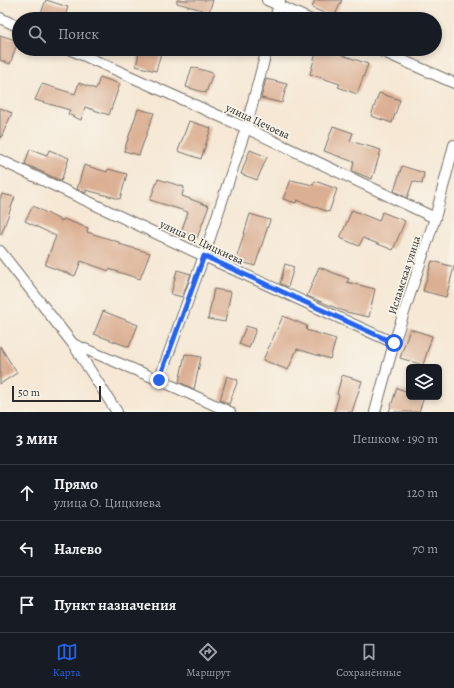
<!DOCTYPE html>
<html lang="ru">
<meta charset="utf-8">
<style>
body{margin:0;font-family:Alegreya,serif;background:#20242c;color:#f1f3f6}
.controls{position:absolute;right:12px;bottom:12px;display:grid;overflow:hidden;border-radius:6px;box-shadow:0 2px 6px #0003}
.controls button{width:36px;height:36px;display:grid;place-items:center;padding:0;border:0;border-bottom:1px solid #363941;background:#171b24;color:#f1f3f6;font:20px sans-serif}
.scale{position:absolute;left:12px;bottom:10px;width:89px;box-sizing:border-box;padding-left:4px;border:2px solid #2b2b2b;border-top:0;font-size:11px;line-height:14px;white-space:nowrap;color:#2b2b2b;-webkit-text-stroke:3px #f7f3e8;paint-order:stroke}
.stop{position:absolute;width:12px;height:12px;margin:-9px;border:3px solid #2563eb;border-radius:50%;background:#fff}
.stop.end{background:#2563eb;border-color:#fff;box-shadow:0 1px 4px #0008}
.list{margin:0;padding:0;list-style:none}
h2{display:flex;justify-content:space-between;align-items:center;height:52px;margin:0;padding:0 16px;font-size:17px}
h2 small{font-size:13px;font-weight:400;color:#9ea1a6}
.list li{display:grid;grid-template-columns:26px 1fr auto;gap:12px;align-items:center;box-sizing:border-box;height:56px;padding:0 16px;border-top:1px solid #363941}
.list b{display:block;font-size:15px;white-space:nowrap}
.list p{margin:0;font-size:13px;white-space:nowrap;color:#9ea1a6}
.list em{font-size:13px;font-style:normal;color:#9ea1a6}
.icon{flex:none;width:22px;height:22px;fill:none;stroke:currentColor;stroke-width:2;stroke-linecap:round;stroke-linejoin:round}
.map{position:relative;flex:none;width:454px;height:412px;overflow:hidden}
.search{position:absolute;background:#171b24;box-shadow:0 2px 6px #0003;left:12px;right:12px;top:12px;height:44px;display:flex;align-items:center;gap:10px;box-sizing:border-box;padding:0 14px;border-radius:22px;color:#9ea1a6;font-size:15px}
.sheet{height:220px;background:#171b24}
nav{display:flex;justify-content:space-around;align-items:center;box-sizing:border-box;height:56px;border-top:1px solid #363941;background:#171b24;font-size:11px;color:#9ea1a6}
nav a{display:grid;justify-items:center;gap:2px}
nav .on{color:#2563eb}
.map>svg:first-child{display:block}
.building{fill:#dbaf93}
.lines{fill:none;stroke-linecap:round;stroke-linejoin:round}
.street-casing{stroke:#726d66;stroke-width:12}
.street{stroke:#fff;stroke-width:10}
.route{stroke:#2563eb;stroke-width:5}
.labels{text-anchor:middle;stroke-width:3.5;stroke-linejoin:round;paint-order:stroke}
.street-label{font-size:11px;fill:#2b2b2b;stroke:#f7f3e8}
</style>
<div class="map">
<svg width="454" height="412" viewBox="0 0 454 412">
<rect width="100%" height="100%" fill="#f7f3e8"/>
<filter id="ink" filterUnits="userSpaceOnUse"><feTurbulence type="fractalNoise" baseFrequency=".025" numOctaves="2"/><feDisplacementMap in="SourceGraphic" scale="8" xChannelSelector="R" yChannelSelector="G"/><feConvolveMatrix kernelMatrix="1 2 1 2 8 2 1 2 1" color-interpolation-filters="sRGB"/></filter>
<filter id="wash" filterUnits="userSpaceOnUse"><feTurbulence type="fractalNoise" baseFrequency=".012" numOctaves="4" result="noise"/><feDisplacementMap in="SourceGraphic" scale="16" xChannelSelector="R" yChannelSelector="G"/><feGaussianBlur stdDeviation="0.9" result="paint"/><feColorMatrix in="noise" values="0 0 0 0 0 0 0 0 0 0 0 0 0 0 0 0 0 1.4 0 .05"/><feComposite in="paint" operator="in"/></filter>
<g filter="url(#wash)">
<rect width="100%" height="100%" fill="#f6e8d5"/>
<g id="blocks">
<g class="building">
<path d="M46,0L68,7L64,19H39Z"/>
<path d="M177,0H213L209,12L177,3Z"/>
<path d="M315,0H342L334,17L312,8Z"/>
<path d="M0,35L18,41L10,64L0,60Z"/>
<path d="M140,49H162L156,71L136,66Z"/>
<path d="M317,49H325L368,64L357,94L338,87L340,84L310,74Z"/>
<path d="M192,67L213,73L206,93L186,87Z"/>
<path d="M100,77L120,84L109,115L85,107L81,120L68,114L70,110L35,100L42,84L75,94L79,83L96,89Z"/>
<path d="M266,79L287,84L282,103L261,98Z"/>
<path d="M379,93L400,100L392,123L371,116Z"/>
<path d="M0,108L12,113L0,140Z"/>
<path d="M138,109L154,113L139,155L124,151Z"/>
<path d="M189,121L211,128L201,159L178,151Z"/>
<path d="M333,126L353,133L350,141L381,150L372,179L352,171L354,162L324,151Z"/>
<path d="M30,149L47,155L49,150L69,158L61,181L25,164Z"/>
<path d="M250,150L267,157L257,180L241,174Z"/>
<path d="M84,165L107,172L108,169L127,174L120,199L86,190V193L77,189Z"/>
<path d="M402,166L424,173L422,184L413,181L407,198L394,191Z"/>
<path d="M158,179L184,187L182,196L209,206L197,238L181,232L188,212L150,200Z"/>
<path d="M291,180L313,185L315,181L337,189L329,212L297,200L296,203L283,199Z"/>
<path d="M2,194L15,197L1,235L0,234V199Z"/>
<path d="M33,206L62,221L63,219L88,228L87,232L119,242V244L150,253L140,279L109,269V271L81,261L75,276L45,265L56,236L25,221Z"/>
<path d="M352,210L379,221L382,212L405,221L393,250L363,238L359,246L340,238Z"/>
<path d="M250,214L270,220L255,266L236,260Z"/>
<path d="M432,261L454,267L446,297L423,291Z"/>
<path d="M285,264L294,267L288,287L280,284Z"/>
<path d="M319,267L349,279L347,282L375,289L369,317L346,312L307,296Z"/>
<path d="M177,270L191,274L182,297L171,294Z"/>
<path d="M214,289L231,292L225,322L208,319Z"/>
<path d="M103,311L138,325L129,347L94,334Z"/>
<path d="M283,316L307,326L306,330L336,339L330,359L297,349L288,370L263,360Z"/>
<path d="M246,326L256,329L249,348L239,344Z"/>
<path d="M410,329L432,336L423,365L400,358Z"/>
<path d="M0,346L17,373L0,384Z"/>
<path d="M185,354L201,357L194,389L179,382Z"/>
<path d="M342,375L362,381L352,412H334L339,395L337,394Z"/>
<path d="M227,376L238,380L229,404L220,400Z"/>
<path d="M397,388L409,392V397H424L419,412H389Z"/>
</g>
</g>
</g>
<g filter="url(#ink)">
<use href="#blocks" fill-opacity="0" stroke="#726d66" stroke-width="1"/>
<g class="lines">
<g class="street-casing">
<g id="street">
<path d="M267,0L309,19"/>
<path d="M0,18L19,27"/>
<path d="M275,19L280,0"/>
<path d="M69,49L246,128L435,218"/>
<path d="M377,49L454,83"/>
<path d="M0,160L204,256L394,343"/>
<path d="M0,251L73,344L117,412"/>
<path d="M73,344L159,380L230,412"/>
<path d="M159,380L204,256L246,128L267,49"/>
<path d="M375,412L394,343L435,218L454,145"/>
</g>
</g>
<use href="#street" class="street"/>
</g>
</g>
<g class="lines" filter="url(#ink)">
<path class="route" d="M159,380L204,256L394,343"/>
</g>
<g class="labels">
<g class="street-label">
<text transform="translate(258 121) rotate(25)" y="4">улица Цечоева</text>
<text transform="translate(202 242) rotate(25)" y="4">улица О. Цицкиева</text>
<text transform="translate(404 275) rotate(-72)" y="4">Исламская улица</text>
</g>
</g>
</svg>
<div class="controls">
<button><svg class="icon" aria-label="layers" viewBox="0 0 24 24"><path d="M12 4l9 5-9 5-9-5zM3 14l9 5 9-5"/></svg></button>
</div>
<div class="scale">50 m</div>
<div class="stop" style="left:394px;top:343px"></div>
<div class="stop end" style="left:159px;top:380px"></div>
<div class="search"><svg class="icon" aria-label="search" viewBox="0 0 24 24"><circle cx="10" cy="10" r="6"/><path d="M15 15l6 6"/></svg>Поиск</div>
</div>
<section class="sheet">
<h2>3 мин<small>Пешком · 190 m</small></h2>
<ul class="list">
<li><svg class="icon" aria-label="ahead" viewBox="0 0 24 24"><path d="M12 20V5M6 11l6-6 6 6"/></svg><div><b>Прямо</b><p>улица О. Цицкиева</p></div><em>120 m</em></li>
<li><svg class="icon" aria-label="left" viewBox="0 0 24 24"><path d="M17 20v-9H6M10 6l-5 5 5 5"/></svg><div><b>Налево</b></div><em>70 m</em></li>
<li><svg class="icon" aria-label="arrive" viewBox="0 0 24 24"><path d="M6 21V4h12l-3 4 3 4H6"/></svg><div><b>Пункт назначения</b></div></li>
</ul>
</section>
<nav>
<a class="on"><svg class="icon" aria-label="map" viewBox="0 0 24 24"><path d="M3 6l6-2 6 2 6-2v14l-6 2-6-2-6 2zM9 4v14M15 6v14"/></svg>Карта</a>
<a><svg class="icon" aria-label="directions" viewBox="0 0 24 24"><path d="M12 3l9 9-9 9-9-9zM9 14v-3h6M13 9l2 2-2 2"/></svg>Маршрут</a>
<a><svg class="icon" aria-label="saved" viewBox="0 0 24 24"><path d="M7 4h10v16l-5-4-5 4z"/></svg>Сохранённые</a>
</nav>
